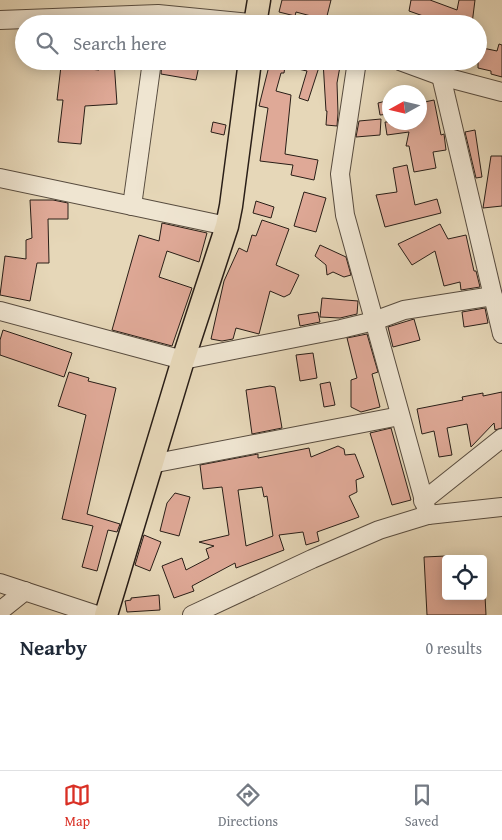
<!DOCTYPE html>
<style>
body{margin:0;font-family:"Gentium Book Plus",serif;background:#f2f2f3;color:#1f2937}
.controls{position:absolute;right:15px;bottom:15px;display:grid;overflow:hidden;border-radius:5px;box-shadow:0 2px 12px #0003}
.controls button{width:45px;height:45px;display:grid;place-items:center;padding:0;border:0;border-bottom:1px solid #e0e1e3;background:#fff;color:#1f2937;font:25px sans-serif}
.compass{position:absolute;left:382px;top:85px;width:45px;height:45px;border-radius:50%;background:#fff;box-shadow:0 2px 12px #0003;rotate:262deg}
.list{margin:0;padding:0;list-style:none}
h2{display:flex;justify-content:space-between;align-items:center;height:65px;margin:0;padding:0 20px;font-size:21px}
h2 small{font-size:16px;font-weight:400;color:#747a83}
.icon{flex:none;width:28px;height:28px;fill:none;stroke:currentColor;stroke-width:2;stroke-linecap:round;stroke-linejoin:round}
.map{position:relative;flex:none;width:502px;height:615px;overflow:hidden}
.search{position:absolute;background:#fff;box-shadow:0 2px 12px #0003;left:15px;right:15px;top:15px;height:55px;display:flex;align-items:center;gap:12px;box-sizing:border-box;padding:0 18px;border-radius:28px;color:#747a83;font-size:19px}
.sheet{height:155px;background:#fff}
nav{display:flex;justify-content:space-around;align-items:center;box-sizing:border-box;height:70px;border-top:1px solid #e0e1e3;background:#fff;font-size:14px;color:#747a83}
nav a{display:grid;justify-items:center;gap:2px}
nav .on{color:#d93025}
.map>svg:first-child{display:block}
.building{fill:#dfa997;stroke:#291e17;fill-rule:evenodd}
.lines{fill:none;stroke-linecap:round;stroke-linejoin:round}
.minor-casing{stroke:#584c3f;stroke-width:20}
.major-casing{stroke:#291e17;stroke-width:25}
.minor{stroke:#efe5d1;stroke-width:18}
.major{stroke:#e6d7b8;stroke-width:22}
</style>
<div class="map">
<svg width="502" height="615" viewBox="0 0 502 615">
<rect width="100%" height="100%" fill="#e6d7b8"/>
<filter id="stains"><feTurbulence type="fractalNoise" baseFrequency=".004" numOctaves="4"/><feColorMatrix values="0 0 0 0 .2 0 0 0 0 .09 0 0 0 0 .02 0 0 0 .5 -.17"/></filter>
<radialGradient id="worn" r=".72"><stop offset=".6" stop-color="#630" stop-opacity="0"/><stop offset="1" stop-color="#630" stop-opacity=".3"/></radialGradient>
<g class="building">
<path d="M282,0H331L326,20L296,12L295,16L279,12Z"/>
<path d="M411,0H430L457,10L459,0H475L472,24H446L409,11Z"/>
<path d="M499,44L502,45V77L491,74V71L478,68V47L497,51Z"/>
<path d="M98,61H114L117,104L85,106L81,144L58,142L63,100H57L61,66L99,70Z"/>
<path d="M162,61H200L196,80L161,74Z"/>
<path d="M268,61H321L308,101L299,98L307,71L285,66L284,73H281L276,91L291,95L285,154L318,160L314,180L291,175L293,165L260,161L268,108L259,106L268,70Z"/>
<path d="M323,61H341L337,83L338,113L337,126L326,125L327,111H326Z"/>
<path d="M390,100V114L380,115L378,103Z"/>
<path d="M434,100L441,135L444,134L446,150L433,152L436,168L414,172L409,146H406L409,132L387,135L385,122H420V103Z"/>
<path d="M381,119L380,135L356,137L359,121Z"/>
<path d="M213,122L226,125L224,135L211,132Z"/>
<path d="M475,130L482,177L476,178L465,132Z"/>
<path d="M491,156H502V206L483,208Z"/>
<path d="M407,165L415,205L437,199L441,213L385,227L376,195L397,192L393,168Z"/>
<path d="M304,192L326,198L316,232L294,226Z"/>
<path d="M30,200H53L68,203V219H48L49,263H37L30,301L0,295L5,256L26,259V240L32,238Z"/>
<path d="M256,201L274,207L271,218L253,213Z"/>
<path d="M262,220L289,229L276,265L299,275L290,294L284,297L270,291L259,334L236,328L233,339L222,341L211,339L224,281L239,248L247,252L252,235L256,236Z"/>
<path d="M162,223L207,233L199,262L167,251L159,277L192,288L172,346L112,330L139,235L159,241Z"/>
<path d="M440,224L448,239L466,235L474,271H476L480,287L461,290L460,282L444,286L435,251L412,265L398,244Z"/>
<path d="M320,245L346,257L351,275L344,277L333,272L327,275L326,265L315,256Z"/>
<path d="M322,298L358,301L357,314L340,318L320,317Z"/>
<path d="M485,308L488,323L464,327L462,312Z"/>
<path d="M318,312L320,322L300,326L298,315Z"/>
<path d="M414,319L420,340L393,347L388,327Z"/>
<path d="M3,330L72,353L64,377L0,355V340Z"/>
<path d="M367,334L378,372L372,374L380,407L361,412L351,407V380L357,378L347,338Z"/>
<path d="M313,353L317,378L300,381L296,355Z"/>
<path d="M69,372L89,378L88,381L116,388L87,514L120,524L117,532L108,530L97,571L82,567L93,526L62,519L86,415L58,406Z"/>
<path d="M330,382L335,405L324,407L320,384Z"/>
<path d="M270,386L275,387L282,428L252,434L246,390Z"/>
<path d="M502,392V428L495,430L494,423L471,447L467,424L447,428L452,455L439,457L434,431L422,434L417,409L463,400L462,397L483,393V396Z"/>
<path d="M391,428L411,500L392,505L370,433Z"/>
<path d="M338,446L344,449L345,455L355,454L364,477L356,480L357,492L349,496L359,517L317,532L319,541L306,545L303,532L279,535L284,550L236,568L235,563L192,586L194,591L174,598L162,566L182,558L186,570L209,558L206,549L214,546L199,542L229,535L222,487L203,489L200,465L258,454V458L309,448L311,457ZM262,487L264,497L267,496L273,536L246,546L238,490Z"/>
<path d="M175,493L190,497L179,536L160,531L167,503Z"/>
<path d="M144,535L161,542L150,571L135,565Z"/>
<path d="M446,556V596H485L486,615H427L424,557Z"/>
<path d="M159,595L160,610L127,612L125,601L131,600V598Z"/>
</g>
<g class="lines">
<g class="minor-casing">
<g id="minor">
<path d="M0,20L158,14L262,24"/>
<path d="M357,61L340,174L345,215L428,515"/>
<path d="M400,61L441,76L502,92"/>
<path d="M441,76L502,334"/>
<path d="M0,178L227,226"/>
<path d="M132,206L152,61"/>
<path d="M0,311L183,360L341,329L374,321L404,310L493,296"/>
<path d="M151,464L400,416"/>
<path d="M423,501L502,438"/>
<path d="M0,583L97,615"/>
<path d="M0,611L25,591"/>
<path d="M192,615L312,559L379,530L428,515L502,507"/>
</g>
</g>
<g class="major-casing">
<g id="major">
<path d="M255,24L259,0"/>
<path d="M106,615L183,360L227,226L231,206L250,61"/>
</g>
</g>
<use href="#minor" class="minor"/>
<use href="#major" class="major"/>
</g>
<rect width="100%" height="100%" filter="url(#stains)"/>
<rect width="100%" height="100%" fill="url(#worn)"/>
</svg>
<div class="controls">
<button><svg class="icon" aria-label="locate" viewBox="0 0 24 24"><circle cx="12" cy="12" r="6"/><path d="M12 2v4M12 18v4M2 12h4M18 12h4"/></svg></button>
</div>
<svg class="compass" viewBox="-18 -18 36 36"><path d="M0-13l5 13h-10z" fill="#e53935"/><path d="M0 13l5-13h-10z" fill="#747a83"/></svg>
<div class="search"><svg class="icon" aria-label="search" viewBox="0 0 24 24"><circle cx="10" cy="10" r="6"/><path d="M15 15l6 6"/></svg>Search here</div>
</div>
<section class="sheet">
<h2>Nearby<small>0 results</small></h2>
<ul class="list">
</ul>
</section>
<nav>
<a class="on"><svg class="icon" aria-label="map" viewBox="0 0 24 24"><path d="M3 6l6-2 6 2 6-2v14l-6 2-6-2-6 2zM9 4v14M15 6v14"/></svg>Map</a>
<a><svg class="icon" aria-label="directions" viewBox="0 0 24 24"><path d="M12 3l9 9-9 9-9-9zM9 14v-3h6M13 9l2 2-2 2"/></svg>Directions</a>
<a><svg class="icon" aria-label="saved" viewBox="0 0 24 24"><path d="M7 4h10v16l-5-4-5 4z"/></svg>Saved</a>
</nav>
